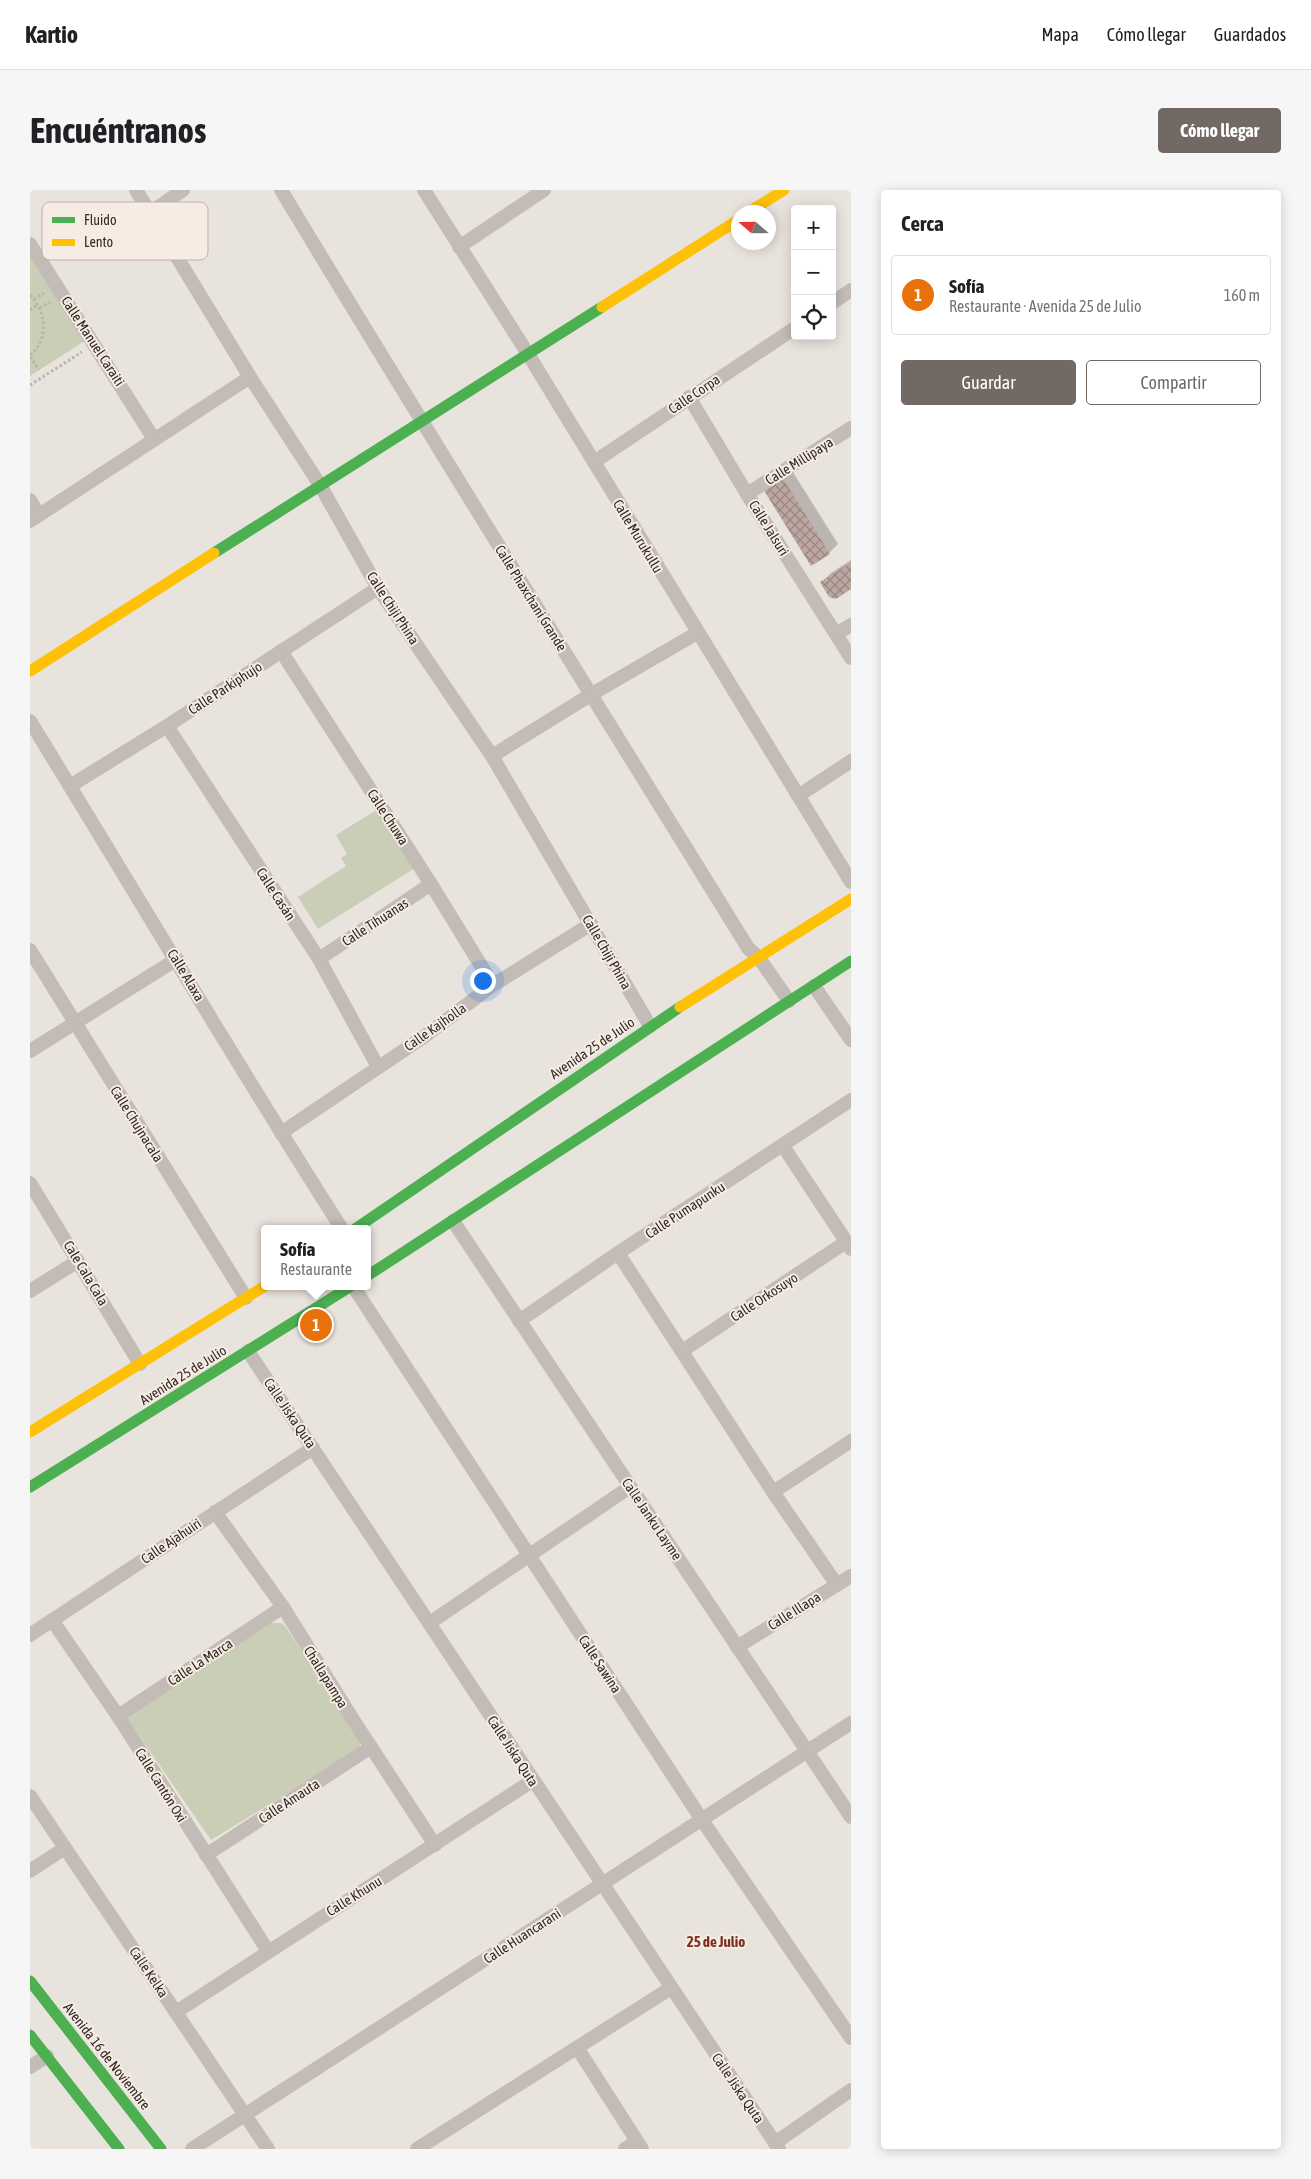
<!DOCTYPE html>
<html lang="es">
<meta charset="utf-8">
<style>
body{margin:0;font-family:"Asap Condensed",sans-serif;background:#f6f6f6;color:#202124}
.controls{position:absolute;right:15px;top:15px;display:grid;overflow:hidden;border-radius:5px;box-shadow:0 2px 12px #0003}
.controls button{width:45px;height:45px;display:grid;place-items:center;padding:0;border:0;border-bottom:1px solid #e0e0e0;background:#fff;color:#202124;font:25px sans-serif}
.compass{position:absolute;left:701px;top:15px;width:45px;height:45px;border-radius:50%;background:#fff;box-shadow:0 2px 12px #0003;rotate:290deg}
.you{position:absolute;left:452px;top:790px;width:18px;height:18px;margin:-12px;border:4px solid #fff;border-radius:50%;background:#1a73e8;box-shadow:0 0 0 8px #1a73e833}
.badge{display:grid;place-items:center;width:32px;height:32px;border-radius:50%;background:#726965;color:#fff;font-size:16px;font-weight:700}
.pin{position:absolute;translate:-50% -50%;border:2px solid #fff;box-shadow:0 1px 5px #0006}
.popup{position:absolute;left:231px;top:1035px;width:110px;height:65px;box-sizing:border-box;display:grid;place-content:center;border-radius:5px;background:#fff;filter:drop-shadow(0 1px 4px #0005);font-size:16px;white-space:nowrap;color:#757577}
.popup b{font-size:19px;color:#202124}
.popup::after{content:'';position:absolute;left:50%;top:100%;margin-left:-10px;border:10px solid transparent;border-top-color:#fff}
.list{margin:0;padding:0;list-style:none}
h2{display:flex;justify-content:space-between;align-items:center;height:65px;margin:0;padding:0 20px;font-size:21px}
h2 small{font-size:16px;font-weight:400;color:#757577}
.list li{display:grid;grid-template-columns:32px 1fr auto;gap:15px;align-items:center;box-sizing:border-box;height:80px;margin:0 10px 10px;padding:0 10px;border:1px solid #e0e0e0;border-radius:5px}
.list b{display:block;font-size:19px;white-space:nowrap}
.list p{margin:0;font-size:16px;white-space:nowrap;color:#757577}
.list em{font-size:16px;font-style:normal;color:#757577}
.actions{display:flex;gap:10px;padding:15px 20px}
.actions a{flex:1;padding:11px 0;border:1px solid #726965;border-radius:5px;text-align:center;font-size:18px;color:#726965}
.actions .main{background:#726965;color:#fff}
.icon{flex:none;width:28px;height:28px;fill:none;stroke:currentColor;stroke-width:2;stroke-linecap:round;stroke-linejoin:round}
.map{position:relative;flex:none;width:821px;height:1959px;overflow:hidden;border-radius:5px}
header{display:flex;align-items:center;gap:30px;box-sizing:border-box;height:70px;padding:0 25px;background:#fff;border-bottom:1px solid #e0e0e0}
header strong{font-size:24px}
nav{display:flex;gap:28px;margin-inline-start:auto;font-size:18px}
.intro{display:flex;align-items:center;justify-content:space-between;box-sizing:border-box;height:120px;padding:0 30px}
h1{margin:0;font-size:35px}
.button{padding:12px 22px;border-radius:5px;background:#726965;color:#fff;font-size:18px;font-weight:700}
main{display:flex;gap:30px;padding:0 30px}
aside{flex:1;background:#fff;border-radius:5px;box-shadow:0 2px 12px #0003}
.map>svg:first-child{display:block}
.green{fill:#cbceb7}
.shadow{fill:#0003}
.building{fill:url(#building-cross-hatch)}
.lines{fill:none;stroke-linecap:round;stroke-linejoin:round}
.path{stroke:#bbb3ae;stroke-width:3;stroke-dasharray:2.5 2.5;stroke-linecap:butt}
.street{stroke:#c2bbb6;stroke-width:14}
.fast{stroke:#4caf50;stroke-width:11}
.slow{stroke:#ffc107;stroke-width:11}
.labels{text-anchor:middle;stroke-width:4;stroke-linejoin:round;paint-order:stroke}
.street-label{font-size:14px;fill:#322825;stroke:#f7ece3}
.neighbourhood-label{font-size:15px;font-weight:bold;fill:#7c3222;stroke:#f7ece3}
.key{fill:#f7ece3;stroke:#bcb1aa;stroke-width:1}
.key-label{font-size:14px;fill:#322825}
</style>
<header>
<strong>Kartio</strong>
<nav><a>Mapa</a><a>Cómo llegar</a><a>Guardados</a></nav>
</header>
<div class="intro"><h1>Encuéntranos</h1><a class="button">Cómo llegar</a></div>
<main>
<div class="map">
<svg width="821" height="1959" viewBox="0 0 821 1959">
<defs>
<pattern id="building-cross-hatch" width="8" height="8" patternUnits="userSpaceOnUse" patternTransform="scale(1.25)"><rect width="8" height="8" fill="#bca69f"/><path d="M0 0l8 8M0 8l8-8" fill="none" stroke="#998781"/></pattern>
</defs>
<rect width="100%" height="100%" fill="#e9e3dd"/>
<g class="green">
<path d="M0,63L56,150L0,186Z"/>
<path d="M348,619L385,678L288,739L268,707L316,676L311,668L317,664L306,645Z"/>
<path d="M241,1433H251L255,1436L330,1547L331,1552L328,1560L181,1650L97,1528Z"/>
</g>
<g class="shadow">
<path d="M761,279L808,354L799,363L735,299Z"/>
<path d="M821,370V398L792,392L801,383Z"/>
</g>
<g class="building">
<path d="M752,287L800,364L781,376L733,299Z"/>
<path d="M821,372V399L806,409L799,407L790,392Z"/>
</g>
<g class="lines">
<g class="path">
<path d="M0,105C17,124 19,148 0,166"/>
<path d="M4,109L14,103"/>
<path d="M10,118L20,112"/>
<path d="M0,120L8,114"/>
<path d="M0,167L9,180"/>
<path d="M0,195L52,162"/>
</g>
<g class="street">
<path d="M106,0L220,187L290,295L348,398L462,566L620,836"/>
<path d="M251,0C404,254 562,505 718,758L729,768L759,811"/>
<path d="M394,0L498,164L821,692"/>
<path d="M120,23L153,0"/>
<path d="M0,54L124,249"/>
<path d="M429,57L514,0"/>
<path d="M802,113L821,100"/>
<path d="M659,207L717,304L821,468"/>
<path d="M564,272L765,138"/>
<path d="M717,304L821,238"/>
<path d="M0,310L9,325"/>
<path d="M0,331L220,187"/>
<path d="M806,444L821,435"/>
<path d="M251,461L401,694L463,795"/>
<path d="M0,531C104,700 205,872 312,1039"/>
<path d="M137,536L289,769L348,877"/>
<path d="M462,566L562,504L667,443"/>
<path d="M40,596L137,536L348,398"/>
<path d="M768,606L821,571"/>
<path d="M0,760L216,1108"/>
<path d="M289,769L401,694"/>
<path d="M784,796L821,850"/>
<path d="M0,861L147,769"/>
<path d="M251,943L395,846L463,795L561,734"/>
<path d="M753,956L821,1059"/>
<path d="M0,993L110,1174"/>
<path d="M423,1031L821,1627"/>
<path d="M588,1063L743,1302L807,1395"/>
<path d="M323,1096L672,1630L821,1848"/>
<path d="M0,1101L48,1071"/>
<path d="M489,1131L588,1063L821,910"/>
<path d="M218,1161C397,1426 571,1694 749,1959"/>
<path d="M652,1161L816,1052"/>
<path d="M743,1302L821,1251"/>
<path d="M185,1322L253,1417L322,1528L405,1655"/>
<path d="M22,1430L88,1526L238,1761"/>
<path d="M401,1432L600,1297"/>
<path d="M0,1445L283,1258"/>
<path d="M707,1457L821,1386"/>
<path d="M88,1526L253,1417"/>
<path d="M0,1606L238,1959"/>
<path d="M176,1665L341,1557"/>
<path d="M0,1681L35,1658"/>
<path d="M146,1822L502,1591"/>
<path d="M548,1859L612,1959"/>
<path d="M0,1877L17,1866"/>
<path d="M745,1953L821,1900"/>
<path d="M162,1959L821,1533"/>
<path d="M387,1959L641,1798"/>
<path d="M595,1959L606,1952"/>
</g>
<g class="fast">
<path d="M184,363L572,117"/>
<path d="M325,1039L650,817"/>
<path d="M337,1086L821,771"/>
<path d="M0,1297L321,1096"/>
<path d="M0,1791L131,1959"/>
<path d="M0,1845L89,1959"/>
</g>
<g class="slow">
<path d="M719,22L754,0"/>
<path d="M572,117L708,30"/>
<path d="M0,481L184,363"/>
<path d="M650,817L821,709"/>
<path d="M0,1242L235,1096"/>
</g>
</g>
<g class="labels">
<g class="street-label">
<text transform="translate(63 151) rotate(57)" y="5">Calle Manuel Caraiti</text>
<text transform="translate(664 204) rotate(-34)" y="5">Calle Corpa</text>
<text transform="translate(769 271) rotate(-32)" y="5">Calle Millipaya</text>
<text transform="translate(739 338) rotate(58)" y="5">Calle Jalsuri</text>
<text transform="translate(608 346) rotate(59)" y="5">Calle Murukullu</text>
<text transform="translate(501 408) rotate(58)" y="5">Calle Phaxchani Grande</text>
<text transform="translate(363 418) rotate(57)" y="5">Calle Chiji Phina</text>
<text transform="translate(195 498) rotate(-33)" y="5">Calle Parkiphujo</text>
<text transform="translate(358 627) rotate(57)" y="5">Calle Chuwa</text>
<text transform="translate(246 704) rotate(57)" y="5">Calle Casán</text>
<text transform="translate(345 732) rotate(-33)" y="5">Calle Tihuanas</text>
<text transform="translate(577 762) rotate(60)" y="5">Calle Chiji Phina</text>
<text transform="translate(156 785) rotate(59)" y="5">Calle Alaxa</text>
<text transform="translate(405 837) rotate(-35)" y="5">Calle Kajholla</text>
<text transform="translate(562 858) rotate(-34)" y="5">Avenida 25 de Julio</text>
<text transform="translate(107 934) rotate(58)" y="5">Calle Chujnacala</text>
<text transform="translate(655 1020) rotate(-33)" y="5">Calle Pumapunku</text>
<text transform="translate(56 1083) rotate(59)" y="5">Cale Cala Cala</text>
<text transform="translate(734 1107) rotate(-33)" y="5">Calle Orkosuyo</text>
<text transform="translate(153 1185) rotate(-32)" y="5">Avenida 25 de Julio</text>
<text transform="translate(260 1223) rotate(56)" y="5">Calle Jiska Quta</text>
<text transform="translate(622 1329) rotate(56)" y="5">Calle Janku Layme</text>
<text transform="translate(141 1351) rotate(-34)" y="5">Calle Ajahuiri</text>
<text transform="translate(764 1421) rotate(-32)" y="5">Calle Illapa</text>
<text transform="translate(170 1472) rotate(-33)" y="5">Calle La Marca</text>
<text transform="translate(570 1474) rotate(57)" y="5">Calle Sawina</text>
<text transform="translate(296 1487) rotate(58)" y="5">Challapampa</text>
<text transform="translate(483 1561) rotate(57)" y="5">Calle Jiska Quta</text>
<text transform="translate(131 1595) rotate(58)" y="5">Calle Cantón Oxi</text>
<text transform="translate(259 1611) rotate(-33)" y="5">Calle Amauta</text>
<text transform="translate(324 1706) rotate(-32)" y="5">Calle Khunu</text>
<text transform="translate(492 1746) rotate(-33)" y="5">Calle Huancarani</text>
<text transform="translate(119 1782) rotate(56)" y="5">Calle Kelka</text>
<text transform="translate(77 1866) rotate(52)" y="5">Avenida 16 de Noviembre</text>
<text transform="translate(708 1898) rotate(56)" y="5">Calle Jiska Quta</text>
</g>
<g class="neighbourhood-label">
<text x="686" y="1757">25 de Julio</text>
</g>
</g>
<rect x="12" y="12" width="166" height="58" rx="8" class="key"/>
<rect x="22" y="27" width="23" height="6" fill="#4caf50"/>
<rect x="22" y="49" width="23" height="7" fill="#ffc107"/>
<g class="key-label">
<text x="54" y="35">Fluido</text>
<text x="54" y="57">Lento</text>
</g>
</svg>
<div class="controls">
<button>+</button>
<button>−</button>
<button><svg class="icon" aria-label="locate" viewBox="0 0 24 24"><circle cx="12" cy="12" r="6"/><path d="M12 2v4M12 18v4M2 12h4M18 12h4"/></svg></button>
</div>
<svg class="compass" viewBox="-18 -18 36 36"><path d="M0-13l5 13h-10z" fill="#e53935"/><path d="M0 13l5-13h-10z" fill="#757577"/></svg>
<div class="you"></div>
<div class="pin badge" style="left:286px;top:1135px;background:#e8710a">1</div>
<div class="popup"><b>Sofía</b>Restaurante</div>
</div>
<aside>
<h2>Cerca<small></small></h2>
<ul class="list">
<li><span class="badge" style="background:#e8710a">1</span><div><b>Sofía</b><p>Restaurante · Avenida 25 de Julio</p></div><em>160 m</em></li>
</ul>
<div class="actions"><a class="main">Guardar</a><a>Compartir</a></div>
</aside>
</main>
